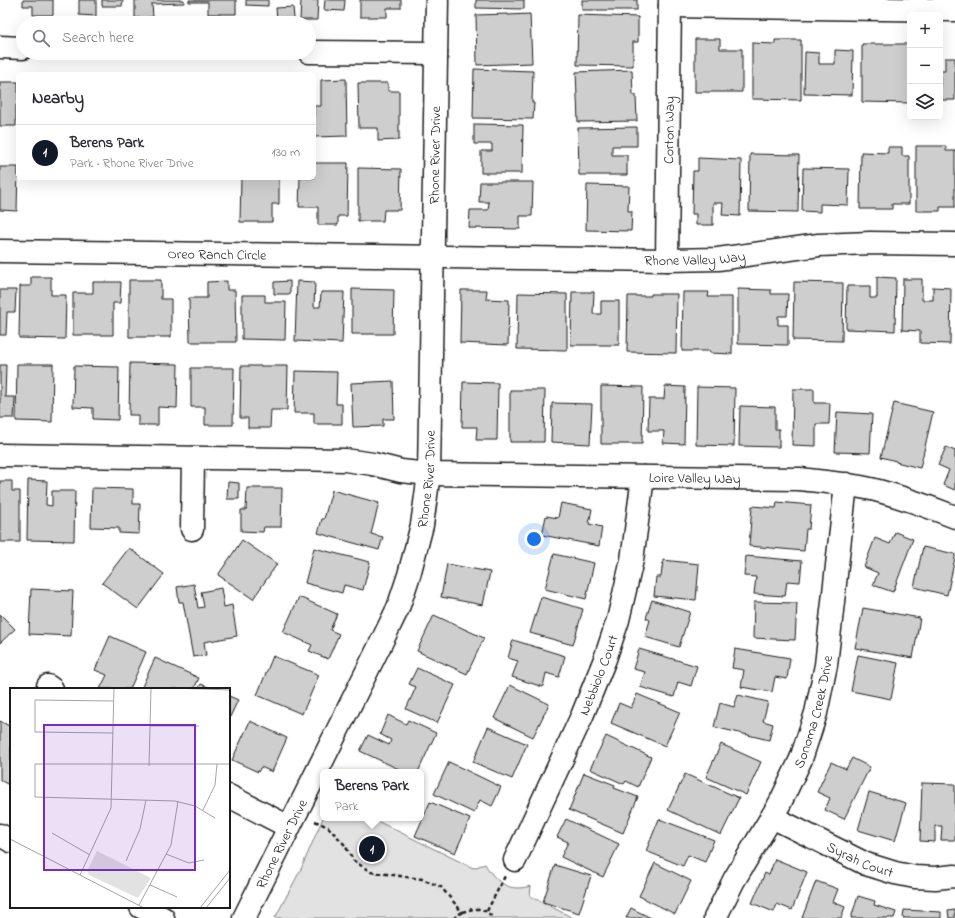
<!DOCTYPE html>
<meta charset="utf-8">
<style>
body{margin:0;font-family:"Indie Flower",sans-serif;background:#f7f7f7;color:#2b2b33}
.controls{position:absolute;right:12px;top:12px;display:grid;overflow:hidden;border-radius:6px;box-shadow:0 4px 16px #0002}
.controls button{width:36px;height:36px;display:grid;place-items:center;padding:0;border:0;border-bottom:1px solid #e1e1e2;background:#fff;color:#2b2b33;font:20px sans-serif}
.you{position:absolute;left:534px;top:539px;width:14px;height:14px;margin:-10px;border:3px solid #fff;border-radius:50%;background:#1a73e8;box-shadow:0 0 0 6px #1a73e833}
.badge{display:grid;place-items:center;width:26px;height:26px;border-radius:50%;background:#111827;color:#fff;font-size:13px;font-weight:700}
.pin{position:absolute;translate:-50% -50%;border:2px solid #fff;box-shadow:0 1px 4px #0006}
.popup{position:absolute;left:320px;top:769px;width:104px;height:52px;box-sizing:border-box;display:grid;place-content:center;border-radius:6px;background:#fff;filter:drop-shadow(0 1px 3px #0005);font-size:13px;white-space:nowrap;color:#7c7c81}
.popup b{font-size:15px;color:#2b2b33}
.popup::after{content:'';position:absolute;left:50%;top:100%;margin-left:-8px;border:8px solid transparent;border-top-color:#fff}
.list{margin:0;padding:0;list-style:none}
h2{display:flex;justify-content:space-between;align-items:center;height:52px;margin:0;padding:0 16px;font-size:17px}
h2 small{font-size:13px;font-weight:400;color:#7c7c81}
.list li{display:grid;grid-template-columns:26px 1fr auto;gap:12px;align-items:center;box-sizing:border-box;height:56px;padding:0 16px;border-top:1px solid #e1e1e2}
.list b{display:block;font-size:15px;white-space:nowrap}
.list p{margin:0;font-size:13px;white-space:nowrap;color:#7c7c81}
.list em{font-size:13px;font-style:normal;color:#7c7c81}
.icon{flex:none;width:22px;height:22px;fill:none;stroke:currentColor;stroke-width:2;stroke-linecap:round;stroke-linejoin:round}
.map{position:relative;flex:none;width:955px;height:918px;overflow:hidden}
.search{position:absolute;background:#fff;box-shadow:0 4px 16px #0002;left:16px;top:16px;width:300px;height:44px;display:flex;align-items:center;gap:10px;box-sizing:border-box;padding:0 14px;border-radius:22px;color:#7c7c81;font-size:15px}
.panel{position:absolute;background:#fff;box-shadow:0 4px 16px #0002;left:16px;top:72px;width:300px;height:108px;border-radius:6px}
.map>svg:first-child{display:block}
.green{fill:#e2e2e2;stroke:#7f7f7f}
.building{fill:#cecece;stroke:#1c1c1c}
.lines{fill:none;stroke-linecap:round;stroke-linejoin:round}
.minor-casing{stroke:#1c1c1c;stroke-width:25}
.path{stroke:#1c1c1c;stroke-width:2.5;stroke-dasharray:4 3;stroke-linecap:butt}
.minor{stroke:#fff;stroke-width:22}
.labels{text-anchor:middle;stroke-width:3.5;stroke-linejoin:round;paint-order:stroke}
.street-label{font-size:14px;fill:#1c1c1c;stroke:#fff}
.inset-road{fill:none;stroke:#a4a4a4;stroke-width:1}
.view{fill:#7b2cbf;fill-opacity:0.15;stroke:#7b2cbf;stroke-width:2}
.inset-edge{fill:none;stroke:#1c1c1c;stroke-width:2}
</style>
<div class="map">
<svg width="955" height="918" viewBox="0 0 955 918">
<rect width="100%" height="100%" fill="#fff"/>
<filter id="ink" filterUnits="userSpaceOnUse"><feTurbulence type="fractalNoise" baseFrequency=".025" numOctaves="2"/><feDisplacementMap in="SourceGraphic" scale="8" xChannelSelector="R" yChannelSelector="G"/><feConvolveMatrix kernelMatrix="1 2 1 2 8 2 1 2 1" color-interpolation-filters="sRGB"/></filter>
<g filter="url(#ink)">
<path class="green" d="M323,818H371L473,868L485,864C492,876 502,888 518,888C522,888 527,887 531,886L530,896L573,918H275L301,869Z"/>
<g class="building">
<path d="M23,0H53V15H33V6H23Z"/>
<path d="M79,0H96V16L79,15Z"/>
<path d="M102,0H123L122,6H102Z"/>
<path d="M135,0H184V3L152,4L153,17L135,18Z"/>
<path d="M189,0H236V14H208V2H189Z"/>
<path d="M246,0H268V6L246,5Z"/>
<path d="M301,0H318L317,20H300Z"/>
<path d="M325,0H345L344,11L324,10Z"/>
<path d="M360,0H401V8H387V17H360Z"/>
<path d="M476,0H524V9L476,8Z"/>
<rect x="582" y="0" width="55" height="10"/>
<path d="M293,7L294,19H277L276,8Z"/>
<path d="M508,14V15L530,14L532,63L477,65L476,15Z"/>
<path d="M578,15L638,17V42H633V66L577,65Z"/>
<path d="M695,39H720V49H742V92H695Z"/>
<path d="M775,40H801V100L752,99V43L775,44Z"/>
<path d="M862,44H910V103L862,102Z"/>
<path d="M835,50L853,51L852,95L804,94L805,52L819,53V64H835Z"/>
<path d="M945,58H955V100H940V71H945Z"/>
<path d="M474,69L533,71L532,103H534L533,119L473,118Z"/>
<path d="M632,70L633,95H636L637,121L578,122L576,72Z"/>
<path d="M346,79L347,136L314,137V106H321V80Z"/>
<path d="M0,82H18V105H16V126H0Z"/>
<path d="M358,83H388V91H399V140L378,141V128H359Z"/>
<path d="M474,124L523,125L522,173H481V151H492V144H474Z"/>
<path d="M637,127V146H612V155H627V175H579L578,128Z"/>
<path d="M916,146H946V151H955V207H940V211H916Z"/>
<path d="M888,147H902V156H909V204H892V209H860L861,152L888,153Z"/>
<path d="M750,154L799,155L798,212L749,211Z"/>
<path d="M698,158L741,160L740,216L722,215L723,203H713V225H696V214H692L693,171H698Z"/>
<path d="M314,163H348L347,216H338V225H318V207H299L300,178H314Z"/>
<path d="M0,167H18L17,211L0,210Z"/>
<path d="M358,168L401,169L400,210H384L383,221H358Z"/>
<path d="M803,168L849,169L848,205L820,204V212L802,211Z"/>
<path d="M241,178H279V204H272V222H240Z"/>
<path d="M480,182H533L532,216H520V229L469,228L470,210H488L489,202H479Z"/>
<path d="M587,185L629,186L628,211H632L631,231L586,230Z"/>
<path d="M31,277H51V295H66L65,339L19,338L20,286H31Z"/>
<path d="M877,277L896,278L895,331L846,329L847,286H870V298H877Z"/>
<path d="M903,279H922V300H933V287L951,288L950,344L920,343V331L902,330Z"/>
<path d="M129,280H161V299H171V337H129Z"/>
<path d="M227,281V290H235L236,342H190L189,298H207V282Z"/>
<path d="M290,281V294H274V282Z"/>
<path d="M297,281L315,282L314,307H320L321,292H344L342,343L295,341Z"/>
<path d="M93,282H121L120,303H113V335H73V293H93Z"/>
<path d="M794,282L843,283L842,341L793,340Z"/>
<path d="M352,289L394,290L393,334H352Z"/>
<path d="M738,289L771,290V294H788L787,316H778V325H788V345L738,344Z"/>
<path d="M0,290H16L15,312H7L6,335H0Z"/>
<path d="M461,290H487L486,299L509,300L508,345L460,343Z"/>
<path d="M572,292H594L593,314H601V301H619V345H571Z"/>
<path d="M683,292H709L708,297H732V354L710,353V351H682Z"/>
<path d="M518,293L567,294V350L517,349Z"/>
<path d="M651,294H677L676,353L627,352L628,296H651Z"/>
<path d="M242,295H265V302H286L285,340L242,339Z"/>
<path d="M130,363L178,364L177,408L158,407V425H138V415H129Z"/>
<path d="M17,364H53L52,422L16,421Z"/>
<path d="M0,365H6L5,397H15L14,418H0Z"/>
<path d="M74,366L119,367L118,420L93,419V408L73,407Z"/>
<path d="M241,366H288L287,410H271L270,428H248V418H240Z"/>
<path d="M191,368H234L233,425H205V407H191Z"/>
<path d="M295,371L337,372L336,404H342V424H314V413H294Z"/>
<path d="M393,381L394,419H383V426L353,427L351,383Z"/>
<path d="M463,382L498,383L497,440H476L477,427H462Z"/>
<path d="M601,386L643,387L642,444H601Z"/>
<path d="M665,386L685,387L684,444L663,443L664,431H648L649,399H664Z"/>
<path d="M697,387L735,388L734,446L696,445Z"/>
<path d="M793,389H814V403H830L829,424H816V446L792,445Z"/>
<path d="M510,390H545L544,442H510Z"/>
<path d="M552,403L592,404L590,444L551,442Z"/>
<path d="M894,403L933,412L920,468L896,462V461L881,457Z"/>
<path d="M740,406L775,407V429H779V447L739,446Z"/>
<path d="M837,412L872,414L870,453L835,452Z"/>
<path d="M946,447L955,451V490L943,485L949,470L938,465Z"/>
<path d="M28,480L47,481L46,505L52,506V491H75L74,541L27,540Z"/>
<path d="M0,481H12V491H20V542H0Z"/>
<path d="M228,482L239,483V499H227Z"/>
<path d="M92,488L133,489V504H140L139,534L119,533V528L91,527Z"/>
<path d="M247,488H282L281,527H264L263,532L241,531V510H246Z"/>
<path d="M332,490L379,503L371,534L383,537L379,550L318,533L322,519H324Z"/>
<path d="M777,502L811,505L809,529H806L804,551L749,546L752,506L776,508Z"/>
<path d="M561,503L592,509L589,524L602,527L599,546L542,535L546,516L558,518Z"/>
<path d="M895,532L913,539L893,592L873,585L878,573L864,567L875,538L890,544Z"/>
<path d="M242,540L277,564L253,599L218,575Z"/>
<path d="M923,547L955,554V558L947,595L914,587Z"/>
<path d="M129,548L164,574L138,609L102,583Z"/>
<path d="M314,548L370,562L363,590L344,585L342,593L305,583Z"/>
<path d="M554,554L594,563L586,599L545,589Z"/>
<path d="M746,556L802,561L800,582L787,581L785,596L754,594L756,577L744,576Z"/>
<path d="M663,560L699,564L696,600L654,596L656,577H661Z"/>
<path d="M447,564L490,572L483,605L441,597Z"/>
<path d="M194,584L198,608L204,607L201,592L221,588L224,607L232,605L237,636L204,642L206,655L193,657L183,602H179L177,587Z"/>
<path d="M31,589L73,591L71,636L29,634Z"/>
<path d="M299,597L337,614L330,630L339,634L328,659L309,651L312,645L283,632Z"/>
<path d="M541,597L583,609L573,645L530,633Z"/>
<path d="M652,600L690,612L679,647L645,637L650,620L646,618Z"/>
<path d="M754,602L797,603L795,640L753,638Z"/>
<path d="M863,608L920,618L913,658L855,648Z"/>
<path d="M0,614L15,629L0,643Z"/>
<path d="M434,615L484,638L467,674L417,651Z"/>
<path d="M110,636L146,652L130,689H100L107,675L95,670Z"/>
<path d="M513,640L565,656L559,677L546,673L543,687L512,677L518,661L508,658Z"/>
<path d="M639,649L697,666L691,686L678,682L674,697L640,687L645,672L633,669Z"/>
<path d="M735,649L790,658L787,679L775,677L772,692L741,687L744,670L732,668Z"/>
<path d="M858,655L898,663L891,699L851,691Z"/>
<path d="M273,656L319,675L302,714L257,695Z"/>
<path d="M155,658L199,678L194,689H141Z"/>
<path d="M417,668L455,685L437,723L406,709L416,687L409,684Z"/>
<path d="M201,684L213,689H198Z"/>
<path d="M510,685L549,704L533,737L494,718Z"/>
<path d="M637,694L680,712L665,746L611,723L619,703L631,708Z"/>
<path d="M738,695L768,702L763,721L773,724L769,740L714,727L720,703L734,707Z"/>
<path d="M229,696L238,700L229,719Z"/>
<path d="M388,715L406,724L408,720L436,733L418,772H405L360,751L368,735L389,745L391,740L380,734Z"/>
<path d="M0,721L11,727V777L7,784L0,780Z"/>
<path d="M250,721L287,738L272,772L261,767L258,772L232,760Z"/>
<path d="M488,727L527,744L512,779L473,762Z"/>
<path d="M606,736L651,757L638,787L626,781L624,784L590,769Z"/>
<path d="M721,744L761,762L746,795L706,777Z"/>
<path d="M852,758L870,767L844,819L825,810L830,798L817,792L831,762L846,769Z"/>
<path d="M449,762L501,787L492,806L480,800L474,813L434,794Z"/>
<path d="M584,773L615,785L614,788L638,797L623,833L569,810Z"/>
<path d="M685,774L739,798L721,835L668,810Z"/>
<path d="M922,783L955,784V840H941L942,826H935V842L920,841Z"/>
<path d="M869,792L906,803L895,841L858,830Z"/>
<path d="M430,802L470,819L455,853L415,836Z"/>
<path d="M566,819L619,844L603,877L561,857L568,842L557,837Z"/>
<path d="M659,819L714,840L705,862L688,855L683,866L646,851Z"/>
<path d="M775,859L807,872L792,910L777,904L774,912L752,903L765,873L769,875Z"/>
<path d="M655,863L691,881L675,914L639,896Z"/>
<path d="M555,865L591,876L579,913L543,902Z"/>
<path d="M816,881L838,889L833,902L845,907L841,918H802Z"/>
<path d="M858,896L875,901L874,905L896,912L894,918H851Z"/>
<path d="M631,908L651,918H626Z"/>
<path d="M904,910L941,912V918H903Z"/>
<path d="M955,910V918H949L948,911Z"/>
</g>
<g class="lines">
<g class="minor-casing">
<g id="minor">
<path d="M670,6L955,10"/>
<path d="M0,47L23,48"/>
<path d="M309,52L436,53"/>
<path id="s1" d="M0,251L667,260L718,259L819,245L870,243L955,244"/>
<path id="s2" d="M667,260L670,0"/>
<path id="s3" d="M0,455L345,460L373,464L401,471L429,474L799,479C826,482 853,484 879,491C905,498 930,507 955,517"/>
<path d="M192,529L193,458"/>
<path d="M48,686L52,689"/>
<path d="M229,796L289,827"/>
<path id="s4" d="M772,817L866,864L895,873L915,877L935,878L955,876"/>
<path d="M0,835L11,841"/>
<path id="s5" d="M515,860L582,716L605,659L618,620L632,560L643,477"/>
<path d="M141,907L163,918"/>
<path id="s6" d="M244,918L383,639L398,608L409,575L422,525L429,474L437,0"/>
<path id="s7" d="M715,918L734,880L780,803L801,759L816,713L826,665L846,484"/>
</g>
</g>
<g class="path">
<path d="M315,821L328,827L344,844L354,861L371,872L422,879L441,887L462,912L454,918"/>
<path d="M487,911L505,876"/>
<path d="M462,912C476,908 483,906 493,918"/>
</g>
<use href="#minor" class="minor"/>
</g>
</g>
<g class="labels">
<g class="street-label">
<text dy="5" stroke="none"><textPath href="#s2" startOffset="130">Corton Way</textPath></text>
<text dy="5" stroke="none"><textPath href="#s6" startOffset="803">Rhone River Drive</textPath></text>
<text dy="5" stroke="none"><textPath href="#s1" startOffset="217">Oreo Ranch Circle</textPath></text>
<text dy="5" stroke="none"><textPath href="#s1" startOffset="695">Rhone Valley Way</textPath></text>
<text dy="5" stroke="none"><textPath href="#s3" startOffset="696">Loire Valley Way</textPath></text>
<text dy="5" stroke="none"><textPath href="#s6" startOffset="479">Rhone River Drive</textPath></text>
<text dy="5" stroke="none"><textPath href="#s5" startOffset="203">Nebbiolo Court</textPath></text>
<text dy="5" stroke="none"><textPath href="#s7" startOffset="230">Sonoma Creek Drive</textPath></text>
<text dy="5" stroke="none"><textPath href="#s6" startOffset="83">Rhone River Drive</textPath></text>
<text dy="5" stroke="none"><textPath href="#s4" startOffset="98">Syrah Court</textPath></text>
</g>
</g>
<g transform="translate(10 688)">
<rect width="220" height="220" fill="#fff"/>
<path d="M87,163L141,190L128,210L79,187L77,183Z" fill="#e2e2e2"/>
<path class="inset-road" d="M161,0L220,2M140,38H189M103,45L25,44V12L103,13M139,78L141,0M193,122L205,97L207,76M205,130L185,118L165,113L25,109V76H220M42,145L80,167M0,151L134,220M156,166L179,175L194,172M116,173L130,141L136,112M70,187L101,120L104,0M140,197L167,209M129,217L161,157L168,113M190,220L220,182M196,220L220,190"/>
<path class="view" d="M34,37H185V182H34Z"/>
<rect width="220" height="220" class="inset-edge"/>
</g>
</svg>
<div class="controls">
<button>+</button>
<button>−</button>
<button><svg class="icon" aria-label="layers" viewBox="0 0 24 24"><path d="M12 4l9 5-9 5-9-5zM3 14l9 5 9-5"/></svg></button>
</div>
<div class="you"></div>
<div class="pin badge" style="left:372px;top:849px">1</div>
<div class="popup"><b>Berens Park</b>Park</div>
<div class="search"><svg class="icon" aria-label="search" viewBox="0 0 24 24"><circle cx="10" cy="10" r="6"/><path d="M15 15l6 6"/></svg>Search here</div>
<section class="panel">
<h2>Nearby<small></small></h2>
<ul class="list">
<li><span class="badge">1</span><div><b>Berens Park</b><p>Park · Rhone River Drive</p></div><em>130 m</em></li>
</ul>
</section>
</div>
